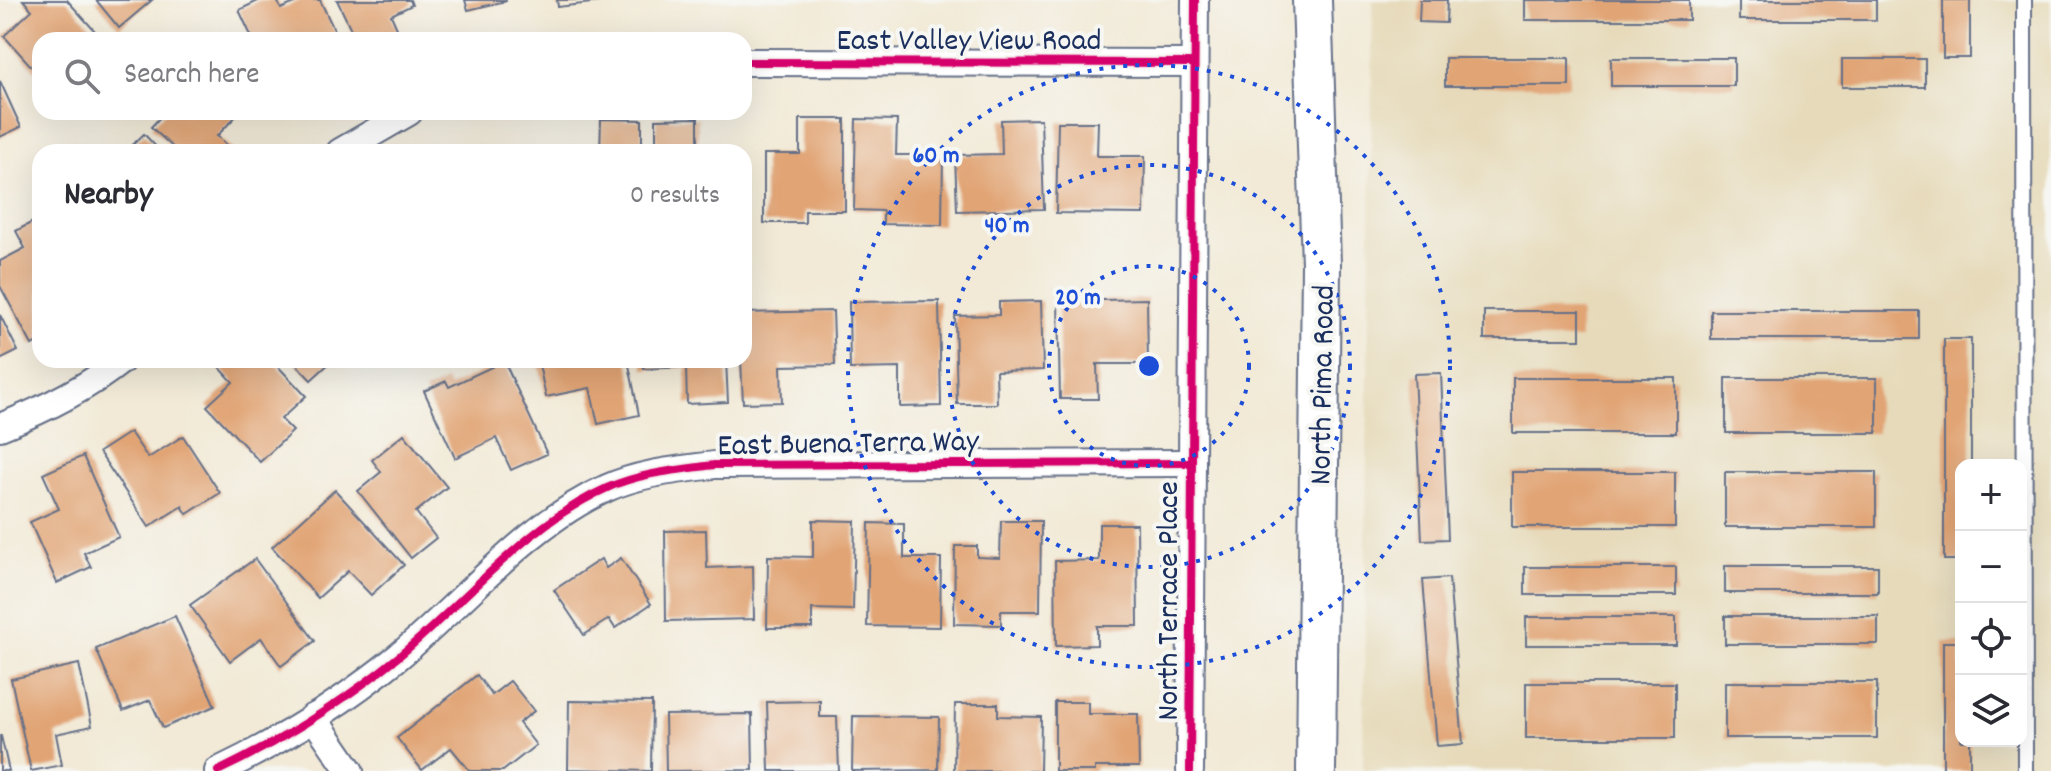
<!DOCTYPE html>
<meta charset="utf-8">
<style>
body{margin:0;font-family:Dekko,sans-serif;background:#f2f2f3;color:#2b2b33}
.controls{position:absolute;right:24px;bottom:24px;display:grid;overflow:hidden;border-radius:16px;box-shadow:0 8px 32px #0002}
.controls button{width:72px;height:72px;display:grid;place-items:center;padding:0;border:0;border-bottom:2px solid #e1e1e2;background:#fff;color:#2b2b33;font:40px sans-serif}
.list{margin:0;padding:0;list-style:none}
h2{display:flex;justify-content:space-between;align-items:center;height:104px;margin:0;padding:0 32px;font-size:34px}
h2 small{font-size:26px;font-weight:400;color:#7c7c81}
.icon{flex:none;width:44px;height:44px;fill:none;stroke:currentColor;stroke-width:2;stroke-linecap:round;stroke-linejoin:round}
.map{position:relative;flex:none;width:2051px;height:771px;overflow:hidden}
.search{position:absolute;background:#fff;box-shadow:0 8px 32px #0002;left:32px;top:32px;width:720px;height:88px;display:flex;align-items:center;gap:20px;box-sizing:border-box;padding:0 28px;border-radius:24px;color:#7c7c81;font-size:30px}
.panel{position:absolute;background:#fff;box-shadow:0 8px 32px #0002;left:32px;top:144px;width:720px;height:224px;border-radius:24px}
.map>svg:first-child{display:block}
.built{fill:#e6daba;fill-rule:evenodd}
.building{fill:#e1a475}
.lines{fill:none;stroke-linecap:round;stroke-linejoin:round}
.service-casing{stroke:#667088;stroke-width:18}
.minor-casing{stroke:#667088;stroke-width:30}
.secondary-casing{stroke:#667088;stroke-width:42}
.service{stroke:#fff;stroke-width:14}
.minor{stroke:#fff;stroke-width:26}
.secondary{stroke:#fff;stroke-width:38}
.cycleway-casing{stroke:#f6f6f2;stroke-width:13}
.cycleway{stroke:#d6006c;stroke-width:8}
.ring{fill:none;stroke:#1d4ed8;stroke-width:4;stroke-dasharray:4 8}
.labels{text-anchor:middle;stroke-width:8;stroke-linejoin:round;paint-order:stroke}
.street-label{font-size:32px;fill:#1b2f5e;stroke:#f6f6f2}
.centre{fill:#1d4ed8;stroke:#f6f6f2;stroke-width:4}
.ring-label{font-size:24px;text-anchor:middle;font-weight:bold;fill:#1d4ed8;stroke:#f6f6f2;stroke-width:8;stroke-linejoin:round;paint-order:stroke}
</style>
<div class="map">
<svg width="2051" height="771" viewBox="0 0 2051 771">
<rect width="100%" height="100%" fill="#f6f6f2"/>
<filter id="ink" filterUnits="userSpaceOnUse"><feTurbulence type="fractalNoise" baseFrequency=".0125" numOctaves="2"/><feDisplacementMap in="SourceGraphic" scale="16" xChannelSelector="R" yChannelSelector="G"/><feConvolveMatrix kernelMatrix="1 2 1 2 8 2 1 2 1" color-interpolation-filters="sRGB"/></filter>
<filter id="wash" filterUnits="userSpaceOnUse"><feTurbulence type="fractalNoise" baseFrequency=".006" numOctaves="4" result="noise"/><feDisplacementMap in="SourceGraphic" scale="32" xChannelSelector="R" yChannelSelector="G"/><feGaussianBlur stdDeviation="1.8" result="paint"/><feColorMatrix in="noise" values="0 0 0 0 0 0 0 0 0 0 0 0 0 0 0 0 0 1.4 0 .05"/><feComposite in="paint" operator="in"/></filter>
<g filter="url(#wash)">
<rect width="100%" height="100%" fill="#f2ead7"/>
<path class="built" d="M1373,0H2051V771H1363ZM1961,465H2021V741H1961Z"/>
<g id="blocks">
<g class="building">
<path d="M23,0H67L103,40H40V76L4,36L32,10Z"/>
<path d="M96,0H152L119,28Z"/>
<path d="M260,0H277L281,9L301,0H320L339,40H253L239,10Z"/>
<path d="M337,0H410L412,5L391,15L402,40H356Z"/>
<path d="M465,0H506V1L468,10Z"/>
<path d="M557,0H599V2L558,7Z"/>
<path d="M1420,0H1447L1446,23L1419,22Z"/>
<rect x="1525" y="0" width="164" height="20"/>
<rect x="1739" y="0" width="137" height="20"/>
<rect x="1943" y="0" width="27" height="58"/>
<rect x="1445" y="58" width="124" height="28"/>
<rect x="1611" y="58" width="123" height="28"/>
<rect x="1842" y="59" width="83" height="28"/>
<path d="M0,81L21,127L0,137Z"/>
<path d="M165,112H240L217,136L235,152H178L151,127Z"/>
<path d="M698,118V152H656V119Z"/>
<path d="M601,119L642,120V152H600Z"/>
<path d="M800,119H845V211H805V223H764V154H800Z"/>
<path d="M856,119L897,120L896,155H943L942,225L883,224V211L854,210Z"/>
<path d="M1041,119L1044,209L957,211L955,155L1002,154L1001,120Z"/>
<path d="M1058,122H1098L1097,156H1145L1144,214L1056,213Z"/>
<path d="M144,134L161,152H125Z"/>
<path d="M40,218V340L32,345L0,286V261L25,248L16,231Z"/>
<path d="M1147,299L1148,364H1097L1098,399H1060L1058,301Z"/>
<path d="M939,301L941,406L900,407V368L850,369L849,302Z"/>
<path d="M1041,301L1043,370L996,371L997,404H957L955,316L999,315V302Z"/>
<path d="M833,311L835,365L781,366L782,402L743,403L741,360H744V313Z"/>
<rect x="1484" y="311" width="96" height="28"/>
<rect x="1711" y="311" width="208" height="28"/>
<path d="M0,315L18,351L0,360Z"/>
<path d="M1944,339H1971V465H1961V560H1944Z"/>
<path d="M213,360H272L306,396L281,419L293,431L260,462L207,406L233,382Z"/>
<path d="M292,360H333L311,380Z"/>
<path d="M538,360H628L639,415L598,424L590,388L546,397Z"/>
<path d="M643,360H726L728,402L687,404L686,367L644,369Z"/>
<path d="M504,361L547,454L511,470L496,438L455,458L424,391L446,381L449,387Z"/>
<path d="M1441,373L1448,539L1422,540L1414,374Z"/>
<rect x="1513" y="378" width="163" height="55"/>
<rect x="1726" y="378" width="151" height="55"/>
<path d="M130,432L148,458L183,436L220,493L187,514L182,506L149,527L99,452Z"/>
<path d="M404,434L447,487L416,512L436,538L411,558L358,491L381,472L372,460Z"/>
<path d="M83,456L119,537L84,553L91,567L57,583L30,522L59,509L43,474Z"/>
<rect x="1512" y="472" width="163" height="55"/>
<rect x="1725" y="472" width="151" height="55"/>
<path d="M335,490L404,565L371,595L348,571L318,598L272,547Z"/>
<path d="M813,520L855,521L853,610L812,609V628H767L768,556L813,557Z"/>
<path d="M1001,521H1041L1040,611H1001V625L954,624L955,546H977V557L1000,558Z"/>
<path d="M869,523L904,524V558H941L940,627L867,626Z"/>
<path d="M1099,524H1137L1138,626H1097V645L1056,646L1055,561L1099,560Z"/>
<path d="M706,530L707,568L753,566L754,619L666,621L665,531Z"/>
<path d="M621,558L651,604L615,628L609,619L584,635L554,590L601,559L606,568Z"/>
<path d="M255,559L315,641L281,666L261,638L230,661L190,605Z"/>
<rect x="1725" y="566" width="153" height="27"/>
<rect x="1525" y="567" width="151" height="28"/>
<path d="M1449,578L1463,744L1437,746L1423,580Z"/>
<path d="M175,616L215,706L163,728L150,700L123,711L96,649Z"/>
<rect x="1725" y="616" width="153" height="28"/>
<rect x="1526" y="617" width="150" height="28"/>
<path d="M1943,642H1961V741H1970V771H1943Z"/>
<path d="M79,664L92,726L56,734L62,765L31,771L11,679Z"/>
<path d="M477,675L492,695L510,681L534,711L519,723L536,745L503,771H470L451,748L422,770L397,738Z"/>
<rect x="1725" y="682" width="152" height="56"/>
<rect x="1526" y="683" width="149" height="55"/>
<path d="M569,701L652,702L651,771L568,769Z"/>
<path d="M820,701V717H837L839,771H769L767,702Z"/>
<path d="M1055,702H1088V714H1138L1139,767H1095V771H1055Z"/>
<path d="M955,704H998V716L1041,717L1040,771H954Z"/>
<path d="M752,714L753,770L666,771L665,715Z"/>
<path d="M853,716L939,717L938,770L852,771Z"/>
<path d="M0,736H1L9,771H0Z"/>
</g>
</g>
</g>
<g filter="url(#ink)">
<use href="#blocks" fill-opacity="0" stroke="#667088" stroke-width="2"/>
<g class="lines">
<g class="service-casing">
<path id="service" d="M2024,0L2025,771"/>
</g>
<g class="minor-casing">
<g id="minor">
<path d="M744,62L1194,63"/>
<path d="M340,152L409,112"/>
<path d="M0,427C43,410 86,389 122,360"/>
<path d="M313,717L350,771"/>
<path d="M218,771C281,741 344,701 398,657C466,601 525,525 607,488C640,473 677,470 714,465L1191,463"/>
<path d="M1190,771L1195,0"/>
</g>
</g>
<g class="secondary-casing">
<path id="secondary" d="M1312,0L1321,264L1316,771"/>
</g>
<use href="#service" class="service"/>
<use href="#minor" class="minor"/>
<use href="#secondary" class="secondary"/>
<g class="cycleway-casing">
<g id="cycleway">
<path d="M744,62L1194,63"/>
<path d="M218,771C281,741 344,701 398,657C466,601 525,525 607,488C640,473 677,470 714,465L1191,463"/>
<path d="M1190,771L1195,0"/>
</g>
</g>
<use href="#cycleway" class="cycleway"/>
</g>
</g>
<g class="ring">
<circle cx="1149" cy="366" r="100"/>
<circle cx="1149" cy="366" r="201"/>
<circle cx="1149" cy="366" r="301"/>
</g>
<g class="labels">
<g class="street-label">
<text x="969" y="49">East Valley View Road</text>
<text transform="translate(1320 385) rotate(-89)" y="11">North Pima Road</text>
<text transform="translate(848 441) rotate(-1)" y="11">East Buena Terra Way</text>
<text transform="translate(1166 601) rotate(-90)" y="11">North Terrace Place</text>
</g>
</g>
<circle cx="1149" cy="366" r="12" class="centre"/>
<g class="ring-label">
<text x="936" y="162">60 m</text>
<text x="1007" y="232">40 m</text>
<text x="1078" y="304">20 m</text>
</g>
</svg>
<div class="controls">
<button>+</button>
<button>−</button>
<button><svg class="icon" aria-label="locate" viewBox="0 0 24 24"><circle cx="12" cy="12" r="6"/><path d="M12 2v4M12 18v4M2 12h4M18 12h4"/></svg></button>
<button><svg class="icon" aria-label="layers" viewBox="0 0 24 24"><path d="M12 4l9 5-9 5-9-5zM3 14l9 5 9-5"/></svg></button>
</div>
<div class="search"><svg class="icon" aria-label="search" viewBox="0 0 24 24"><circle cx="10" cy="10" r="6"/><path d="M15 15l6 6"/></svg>Search here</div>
<section class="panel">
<h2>Nearby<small>0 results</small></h2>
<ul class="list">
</ul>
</section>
</div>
